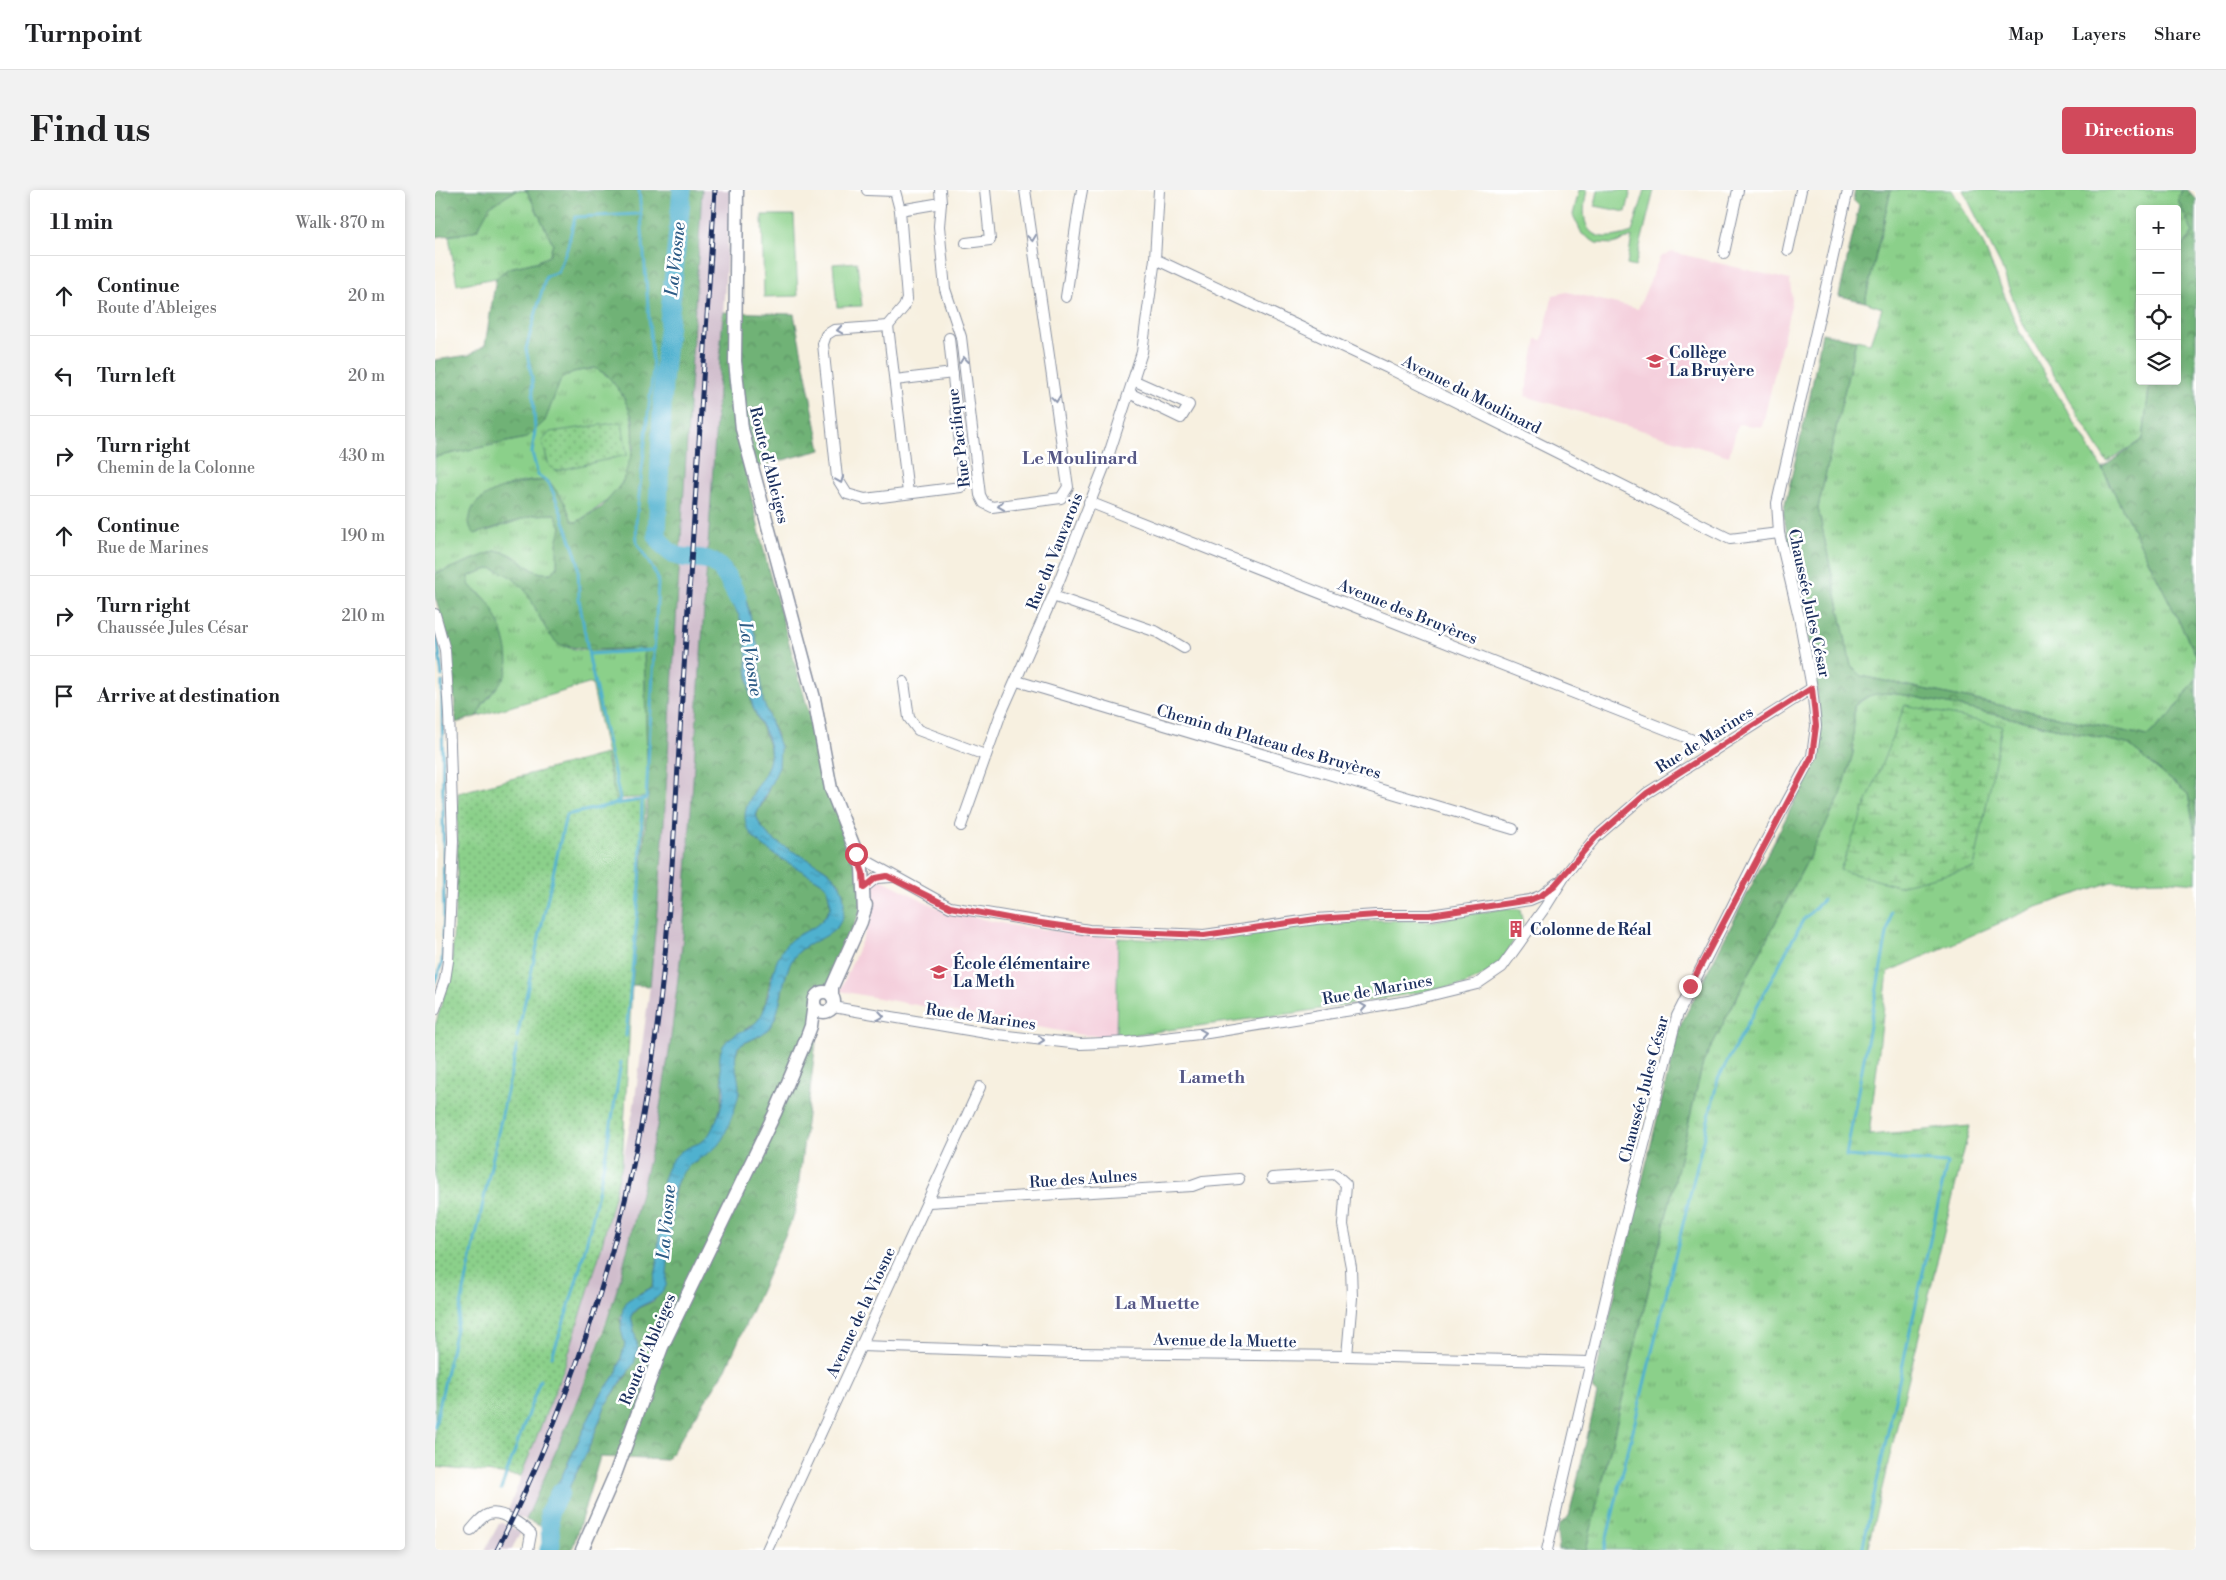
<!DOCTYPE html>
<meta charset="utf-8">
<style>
body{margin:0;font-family:"Libre Bodoni",serif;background:#f2f2f2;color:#202124}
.controls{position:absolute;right:15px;top:15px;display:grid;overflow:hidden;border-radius:5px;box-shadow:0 2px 8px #0003}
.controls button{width:45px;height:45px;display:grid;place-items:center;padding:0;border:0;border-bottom:1px solid #e0e0e0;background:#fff;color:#202124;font:25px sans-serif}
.stop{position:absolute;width:15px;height:15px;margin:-11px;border:4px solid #d1495b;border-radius:50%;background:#fff}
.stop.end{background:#d1495b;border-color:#fff;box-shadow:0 1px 5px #0008}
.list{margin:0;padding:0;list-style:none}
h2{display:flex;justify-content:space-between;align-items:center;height:65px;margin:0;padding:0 20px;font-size:21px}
h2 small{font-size:16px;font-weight:400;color:#757577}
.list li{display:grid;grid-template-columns:32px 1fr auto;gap:15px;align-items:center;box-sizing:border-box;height:80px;padding:0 20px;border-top:1px solid #e0e0e0}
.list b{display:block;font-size:19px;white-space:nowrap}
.list p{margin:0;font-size:16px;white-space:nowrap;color:#757577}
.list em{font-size:16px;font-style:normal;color:#757577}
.icon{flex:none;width:28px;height:28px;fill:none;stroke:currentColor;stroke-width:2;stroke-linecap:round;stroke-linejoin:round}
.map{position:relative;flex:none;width:1761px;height:1360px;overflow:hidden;border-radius:5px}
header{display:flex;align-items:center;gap:30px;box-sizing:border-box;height:70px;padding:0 25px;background:#fff;border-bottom:1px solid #e0e0e0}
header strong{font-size:24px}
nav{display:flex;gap:28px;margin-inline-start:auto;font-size:18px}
.intro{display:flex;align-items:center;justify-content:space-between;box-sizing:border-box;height:120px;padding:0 30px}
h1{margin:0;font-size:35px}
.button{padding:12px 22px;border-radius:5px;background:#d1495b;color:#fff;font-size:18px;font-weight:700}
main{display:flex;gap:30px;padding:0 30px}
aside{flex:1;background:#fff;border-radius:5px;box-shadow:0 2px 8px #0003}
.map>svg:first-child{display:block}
.built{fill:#f4cfdc}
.railway{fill:#d0bdcc}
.grass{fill:url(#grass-tufts);stroke:#538074}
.forest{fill:url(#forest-crowns);stroke:#46706a;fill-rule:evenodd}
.wetland{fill:url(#wetland-marsh);stroke:#538074}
.park{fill:#8bd08a;stroke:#538074}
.garden{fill:url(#garden-dots);stroke:#538074}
.water{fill:url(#water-ripples);stroke:#367096}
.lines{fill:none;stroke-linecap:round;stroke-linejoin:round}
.stream{stroke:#50b1cf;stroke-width:3}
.river{stroke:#50b1cf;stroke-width:19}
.minor-casing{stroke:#89909f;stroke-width:12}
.major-casing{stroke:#89909f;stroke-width:15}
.minor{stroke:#fff;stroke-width:10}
.major{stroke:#fff;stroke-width:12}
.rail-casing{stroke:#1b2f5e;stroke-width:5}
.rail{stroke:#fff;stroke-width:3;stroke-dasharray:9;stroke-linecap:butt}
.oneway{stroke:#8d97ae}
.route{stroke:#d1495b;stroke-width:6}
.labels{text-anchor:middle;stroke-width:5;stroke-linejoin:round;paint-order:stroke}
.poi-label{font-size:16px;font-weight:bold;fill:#1b2f5e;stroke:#fff;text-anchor:start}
.street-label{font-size:16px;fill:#1b2f5e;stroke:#fff}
.water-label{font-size:18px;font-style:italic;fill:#2e5c86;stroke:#fff}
.neighbourhood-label{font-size:18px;font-weight:bold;fill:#565886;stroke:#fff}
</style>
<header>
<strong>Turnpoint</strong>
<nav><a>Map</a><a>Layers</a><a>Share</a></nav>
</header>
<div class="intro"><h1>Find us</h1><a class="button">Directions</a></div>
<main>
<aside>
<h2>11 min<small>Walk · 870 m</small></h2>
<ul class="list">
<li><svg class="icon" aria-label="ahead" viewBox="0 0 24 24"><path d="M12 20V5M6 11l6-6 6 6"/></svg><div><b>Continue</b><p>Route d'Ableiges</p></div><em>20 m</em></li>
<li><svg class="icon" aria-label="left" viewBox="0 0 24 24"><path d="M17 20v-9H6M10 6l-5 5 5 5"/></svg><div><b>Turn left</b></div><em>20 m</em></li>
<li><svg class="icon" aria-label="right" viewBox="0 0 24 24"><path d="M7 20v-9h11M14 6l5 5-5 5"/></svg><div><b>Turn right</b><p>Chemin de la Colonne</p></div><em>430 m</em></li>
<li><svg class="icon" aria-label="ahead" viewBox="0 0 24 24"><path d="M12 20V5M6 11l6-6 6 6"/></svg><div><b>Continue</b><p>Rue de Marines</p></div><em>190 m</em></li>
<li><svg class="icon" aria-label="right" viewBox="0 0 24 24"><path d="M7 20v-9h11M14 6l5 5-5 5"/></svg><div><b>Turn right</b><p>Chaussée Jules César</p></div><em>210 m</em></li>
<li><svg class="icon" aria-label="arrive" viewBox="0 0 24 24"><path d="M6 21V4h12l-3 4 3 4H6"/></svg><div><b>Arrive at destination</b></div></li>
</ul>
</aside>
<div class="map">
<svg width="1761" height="1360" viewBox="0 0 1761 1360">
<defs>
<pattern id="grass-tufts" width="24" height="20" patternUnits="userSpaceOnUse" patternTransform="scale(1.25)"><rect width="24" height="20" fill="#8bd08a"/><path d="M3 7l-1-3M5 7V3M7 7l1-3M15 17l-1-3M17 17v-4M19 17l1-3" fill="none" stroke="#71a974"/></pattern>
<pattern id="forest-crowns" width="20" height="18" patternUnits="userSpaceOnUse" patternTransform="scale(1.25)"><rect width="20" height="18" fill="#70b276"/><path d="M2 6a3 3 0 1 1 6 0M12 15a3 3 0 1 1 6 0" fill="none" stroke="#5b9164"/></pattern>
<pattern id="wetland-marsh" width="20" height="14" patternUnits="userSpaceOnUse" patternTransform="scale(1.25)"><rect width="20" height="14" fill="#8bd08a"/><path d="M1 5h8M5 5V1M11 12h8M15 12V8" fill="none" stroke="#71a974"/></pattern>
<pattern id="garden-dots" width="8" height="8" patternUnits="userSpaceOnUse" patternTransform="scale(1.25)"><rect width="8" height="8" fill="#8bd08a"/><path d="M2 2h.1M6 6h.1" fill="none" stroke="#71a974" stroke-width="1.8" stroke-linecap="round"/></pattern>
<pattern id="water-ripples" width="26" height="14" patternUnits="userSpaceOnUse" patternTransform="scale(1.25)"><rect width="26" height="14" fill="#50b1cf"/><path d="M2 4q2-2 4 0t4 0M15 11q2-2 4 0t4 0" fill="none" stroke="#4290ab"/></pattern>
</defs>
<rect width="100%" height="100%" fill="#fff"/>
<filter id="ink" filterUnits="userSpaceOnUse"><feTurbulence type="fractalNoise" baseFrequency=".02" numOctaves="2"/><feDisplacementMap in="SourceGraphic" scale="10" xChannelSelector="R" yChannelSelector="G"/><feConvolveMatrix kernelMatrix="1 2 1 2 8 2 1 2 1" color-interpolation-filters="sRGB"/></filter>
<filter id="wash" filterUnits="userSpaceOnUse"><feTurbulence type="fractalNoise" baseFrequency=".0096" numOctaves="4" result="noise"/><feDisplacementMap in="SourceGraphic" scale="20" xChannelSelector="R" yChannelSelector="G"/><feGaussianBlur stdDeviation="1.12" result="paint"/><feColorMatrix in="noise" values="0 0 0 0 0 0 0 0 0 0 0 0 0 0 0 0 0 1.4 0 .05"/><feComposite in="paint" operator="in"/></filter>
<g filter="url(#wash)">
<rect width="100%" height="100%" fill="#f7f0e0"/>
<g class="built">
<path d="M1237,62L1355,90L1357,111L1327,237L1303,234L1294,266L1090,206L1101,149L1107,150L1118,105L1132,102L1203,119L1225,67Z"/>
<path d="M438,685L509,721L580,736L683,748L681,847L647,845L405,801L437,727Z"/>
</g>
<g class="railway">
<path d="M267,0H296L248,746L235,856L222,936L185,1090L146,1203L91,1330L72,1323L129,1178L164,1066L187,974L199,916L215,796L227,666Z"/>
<path d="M65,1332L86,1342L76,1360H50Z"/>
</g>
<g class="grass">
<path d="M82,0L92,1L118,54L114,66L101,72L74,78L61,88L22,95L14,46L41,40L54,16Z"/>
<path d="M1456,0H1517L1547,51L1584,141L1667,278L1761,465V489L1734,527L1712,546L1426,486L1416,476L1383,318L1421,150L1435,153L1447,118L1430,112Z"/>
<path d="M1528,0H1747L1743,11L1758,43L1742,63V19H1705V191H1715L1708,249L1672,272L1586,131L1566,76Z"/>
<path d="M160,178C202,200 207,253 187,292C177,311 159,320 142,332L137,331L130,313L114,291C82,288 69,299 42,312L52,341L99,325L120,324L126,337L122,378L116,383C93,387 83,360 61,361L0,384V267L91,248L110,230L126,189L138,182Z"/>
<path d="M56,378C68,381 78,385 87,394C102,411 110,452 135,458C157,464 186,459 209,458L213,607L181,609L157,493L43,526L44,519C71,488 79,476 64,437C60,426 56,415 48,406C41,400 31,398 34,386Z"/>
<path d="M1448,502L1476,506L1692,554L1753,604L1761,649V693L1727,690L1676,692L1599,718L1453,782L1434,945L1535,936L1432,1360H1151L1268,873L1406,605L1418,563L1419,516L1435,505Z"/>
</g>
<g class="forest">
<path d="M0,0H82L55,16L42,40L32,43L0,47Z"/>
<path d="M89,0H267L227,666L215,796L197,795L213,607L209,458L156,460L124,455C94,426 104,393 56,378L34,386V394C39,402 48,404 53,412C65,429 80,470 69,488C61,501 46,511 43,526L21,533L16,464L12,444L0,407V384L60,361C83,360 93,387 116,383L122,378V353L126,337L120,324L99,325L40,344C34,339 34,334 35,327C37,300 92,289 114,291L130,313L137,331L142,332L167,317L187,293L199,257L198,229L187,204L172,185L160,178L138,182L126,189L110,231L91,248L0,267V170L34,165L50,155L61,88L74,78L101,72L114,66L118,54L92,1Z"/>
<path d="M1420,0H1456L1430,112L1404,106L1424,16L1418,10Z"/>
<path d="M1747,0H1753L1761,9V465L1667,278L1708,249L1715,191H1742V63L1758,43L1743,11Z"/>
<path d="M288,122L359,124L386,260L310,280L334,382L396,600L428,668L425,722L386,811L360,1023L291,1179L232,1270L165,1267L137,1360H112L114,1346L105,1336L91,1330L146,1203L167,1146L185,1090L222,936L235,856L248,746ZM291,377L311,410L322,453L328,511L333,527L342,545L333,603L321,625C329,653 364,664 387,677C394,681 399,687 405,693L402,737C389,748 367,754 358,768C346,788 346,826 333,839C324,848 313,850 303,857L300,865V877L274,962L248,980L242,990L219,1111L203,1118L196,1126L203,1159L192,1185L171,1214L153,1260L120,1325L109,1323L115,1303L126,1288L163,1209L182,1182L190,1155L185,1127L205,1103L218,1097L222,1076L228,990C237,964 248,961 271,950C290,919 289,904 285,869L313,837L323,832L328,824L336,786L353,753L385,734L396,716L392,698L386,692L336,661L318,647L311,618C321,601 341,577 334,556C329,540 320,526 316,510C310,485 314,459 307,434C301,412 287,402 291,377Z"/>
<path d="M1387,143L1421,150L1383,318L1416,476L1426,486L1712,546L1734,527L1761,489V649L1753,604L1692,554L1476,506C1455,503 1436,499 1419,516L1418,563L1406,605L1268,873L1151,1360H1124C1123,1343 1117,1339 1134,1326L1162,1204L1157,1199L1244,838L1385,561V530L1380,483L1348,323L1374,211Z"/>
</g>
<path class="wetland" d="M1470,515L1567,536L1539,678L1463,696L1405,680Z"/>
<g class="park">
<path d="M1144,0H1152C1143,41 1156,56 1197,42L1210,0H1219L1200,77L1192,75L1197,47L1178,54L1161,53L1147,44L1138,25Z"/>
<path d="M1163,0H1196L1191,22L1160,16Z"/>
<path d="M327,25H359L363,106L329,107Z"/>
<path d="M422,72L427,116L402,117L398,74Z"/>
<path d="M1071,718L1085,719L1088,734L1063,778L1029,795L860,823L681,847L683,748L767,752L880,735L943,730L998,731Z"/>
</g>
<g class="garden">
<path d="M187,232L192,265L121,281L114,276L107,251L115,242Z"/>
<path d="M170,564L182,612L211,609L197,795L187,974L164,1066L129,1178L86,1286L0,1277V836L16,781L22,685L23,603Z"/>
</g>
<path class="water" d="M291,377L311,410L322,453L328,511L345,557L344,577L321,625C333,668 408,666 409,711C409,721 409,727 403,736C392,750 370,752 360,766C344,787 349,824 332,840C324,848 312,850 303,857C296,873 305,886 304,902C303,913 293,936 289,946C276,972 249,964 239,1001L231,1096C221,1116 203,1111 196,1126L203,1159L199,1173L171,1214L153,1260L120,1325L109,1323L115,1303L126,1288L163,1209L182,1182L190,1155L186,1139L188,1118L193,1110L218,1097L222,1076L228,990C231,980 235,971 243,964C255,953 268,957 276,941C282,930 287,917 289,905C290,889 280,871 288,856C297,841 315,842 324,829C337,812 333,777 351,755C365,738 384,744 396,716L392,698L386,692C366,679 324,660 313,639C299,611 340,588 335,558C332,541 319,526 316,509C311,484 314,458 307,433C303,421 292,408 290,395C289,390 291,382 291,377Z"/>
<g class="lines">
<g class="stream">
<path d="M0,445L3,453L7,486"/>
<path d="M154,464L219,460"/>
<path d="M181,614L211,609L223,394L222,386L202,353L201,333L218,180L204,0"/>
<path d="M0,792L7,773L9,731L7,492"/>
<path d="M191,846L205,695L207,611"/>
<path d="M82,847L131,625L180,614L185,609L155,472L144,409L143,371L123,314L114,293L103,285L97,263L100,240L97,187L91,159L111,86L123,82L132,59L140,27L204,24"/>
<path d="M117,1166C152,1071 171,972 186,872"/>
<path d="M0,1236L82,855"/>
<path d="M66,1299L105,1190"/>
<path d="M1169,1360L1283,889L1368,730L1388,710"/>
<path d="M1427,1360L1512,973L1411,966L1456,722"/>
</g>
<g class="river">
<path d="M247,0L228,193L222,346C242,382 262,358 283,376C292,384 297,396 302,407"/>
<path d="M114,1360L116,1354L114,1322L125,1302"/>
</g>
</g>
</g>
<g filter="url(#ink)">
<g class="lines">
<g class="minor-casing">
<g id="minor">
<path d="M432,0L460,1L465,20"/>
<path d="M505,0L506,13L504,36L510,99L526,147L545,305L549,313L557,317L626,308L633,297L590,0"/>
<path d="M506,13L465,20L472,109L469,117L453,136L399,140L391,145L388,154L402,288L412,304L430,309L526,297L529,293L514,148"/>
<path d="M531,53L555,50L550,0"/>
<path d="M1353,60L1366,0"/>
<path d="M1289,63L1303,0"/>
<path d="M720,69L953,178L1295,349L1344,343"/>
<path d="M631,107C637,71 640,36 647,0"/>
<path d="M453,136L473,303"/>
<path d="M460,190L518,183"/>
<path d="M694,203L746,228L754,215L698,190"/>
<path d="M654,312L1263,552L1278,562"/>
<path d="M618,406L722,442L749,458"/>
<path d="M0,424L10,460L14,523L18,651L13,771L10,790L0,819"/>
<path d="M582,491L1078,639"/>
<path d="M469,492L474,528L483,540L550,565"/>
<path d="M526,636L565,526L618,406L673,267L707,162L720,69L724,0"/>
<path d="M432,671L515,717L654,740L769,745L881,729L941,725H995L1095,710L1107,705L1122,693"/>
<path d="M429,698L441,688L457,687"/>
<path d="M398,817L563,845L645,854L694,852L773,843L973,811L1042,794L1067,777L1111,716L1131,684L1160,648L1212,603L1377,498"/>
<path d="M837,988L900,984L911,994L908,1035L916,1077L917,1108L912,1166"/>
<path d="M494,1012L757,996L768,992L804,989"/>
<path d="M425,1156L639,1163L912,1166L1155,1172"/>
<path d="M36,1340C41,1335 46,1326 54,1324C66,1320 88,1335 96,1344L93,1360"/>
<path d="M332,1360L545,897"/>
<path d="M1112,1360L1184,1052L1242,826L1323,665L1377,566L1381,536L1377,498L1364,427L1344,343L1342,313L1413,0"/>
</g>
</g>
<g class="major-casing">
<g id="major">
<path d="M302,0L300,171L307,239L379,508L396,599L427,677L429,722"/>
<circle cx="389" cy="812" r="10"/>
<path d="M397,806V797L426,732L431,715"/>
<path d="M147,1360L181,1282L227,1157L340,923L368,857L376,836L379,813"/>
</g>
</g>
<use href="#minor" class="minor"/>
<use href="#major" class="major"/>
<g class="rail-casing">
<path id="rail" d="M62,1360C136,1212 188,1054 214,891C235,764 239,636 247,508C259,339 269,169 280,0"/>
</g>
<use href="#rail" class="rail"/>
</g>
<defs><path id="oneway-chevron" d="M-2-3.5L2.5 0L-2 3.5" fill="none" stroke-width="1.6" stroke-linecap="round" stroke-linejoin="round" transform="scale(1.25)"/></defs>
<g class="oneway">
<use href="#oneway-chevron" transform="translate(597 48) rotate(82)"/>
<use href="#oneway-chevron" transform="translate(405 140) rotate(171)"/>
<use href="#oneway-chevron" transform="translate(529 170) rotate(-97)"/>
<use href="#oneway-chevron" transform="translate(621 209) rotate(82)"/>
<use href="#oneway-chevron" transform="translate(405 290) rotate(68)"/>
<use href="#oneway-chevron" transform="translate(566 316) rotate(172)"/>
<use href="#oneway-chevron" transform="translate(928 817) rotate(-9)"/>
<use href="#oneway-chevron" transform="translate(446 826) rotate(9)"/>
<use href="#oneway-chevron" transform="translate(768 843) rotate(-8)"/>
<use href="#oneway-chevron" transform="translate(606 850) rotate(6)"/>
</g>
</g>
<g class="lines" filter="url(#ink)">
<path class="route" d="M421,664L428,683L429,698L441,688L452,686L515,717L578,729L654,740L769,745L881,729L942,725H995L1095,710L1107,705L1120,695L1160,648L1212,603L1377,498L1381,536L1377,566L1255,796"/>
</g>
<defs>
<g id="school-bare" transform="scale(1.35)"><path d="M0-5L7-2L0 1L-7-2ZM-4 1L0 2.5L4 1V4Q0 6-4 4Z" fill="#d1495b" stroke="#fff" stroke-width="2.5" paint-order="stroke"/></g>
<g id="building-bare" transform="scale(1.35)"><path d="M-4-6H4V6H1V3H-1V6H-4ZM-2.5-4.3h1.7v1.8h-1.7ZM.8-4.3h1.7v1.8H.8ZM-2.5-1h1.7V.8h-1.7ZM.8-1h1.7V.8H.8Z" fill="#d1495b" stroke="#fff" stroke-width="2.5" paint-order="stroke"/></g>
</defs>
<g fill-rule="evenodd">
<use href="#school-bare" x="1220" y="171"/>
<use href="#building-bare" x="1081" y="739"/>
<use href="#school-bare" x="504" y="782"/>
</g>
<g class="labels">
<g class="poi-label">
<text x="1234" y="168">Collège<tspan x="1234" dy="18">La Bruyère</tspan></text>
<text x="1095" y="745">Colonne de Réal</text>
<text x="518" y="779">École élémentaire<tspan x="518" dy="18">La Meth</tspan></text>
</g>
<g class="street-label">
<text transform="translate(1037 204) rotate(27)" y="6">Avenue du Moulinard</text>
<text transform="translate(523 248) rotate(-97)" y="6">Rue Pacifique</text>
<text transform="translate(335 275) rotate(76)" y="6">Route d'Ableiges</text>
<text transform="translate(619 361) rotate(-68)" y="6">Rue du Vauvarois</text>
<text transform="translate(1375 413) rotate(78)" y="6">Chaussée Jules César</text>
<text transform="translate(973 421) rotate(22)" y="6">Avenue des Bruyères</text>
<text transform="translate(1269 549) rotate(-32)" y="6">Rue de Marines</text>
<text transform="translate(834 551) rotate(16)" y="6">Chemin du Plateau des Bruyères</text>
<text transform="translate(942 799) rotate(-10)" y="6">Rue de Marines</text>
<text transform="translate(546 826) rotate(8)" y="6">Rue de Marines</text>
<text transform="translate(1208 899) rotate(-75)" y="6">Chaussée Jules César</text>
<text transform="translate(648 988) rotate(-4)" y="6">Rue des Aulnes</text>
<text transform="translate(425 1122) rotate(-65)" y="6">Avenue de la Viosne</text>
<text transform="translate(790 1150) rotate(1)" y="6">Avenue de la Muette</text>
<text transform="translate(212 1159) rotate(-67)" y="6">Route d'Ableiges</text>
</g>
<g class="water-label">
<text transform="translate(240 69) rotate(-84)" y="6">La Viosne</text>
<text transform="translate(316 469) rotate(81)" y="6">La Viosne</text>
<text transform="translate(231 1032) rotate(-85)" y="6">La Viosne</text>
</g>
<g class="neighbourhood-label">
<text x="645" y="274">Le Moulinard</text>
<text x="777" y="893">Lameth</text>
<text x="722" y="1119">La Muette</text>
</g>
</g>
</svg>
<div class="controls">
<button>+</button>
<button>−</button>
<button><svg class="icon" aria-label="locate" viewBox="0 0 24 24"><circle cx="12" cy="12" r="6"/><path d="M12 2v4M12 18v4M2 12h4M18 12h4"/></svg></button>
<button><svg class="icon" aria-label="layers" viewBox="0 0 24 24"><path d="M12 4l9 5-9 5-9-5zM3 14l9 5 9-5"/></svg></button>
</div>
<div class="stop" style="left:421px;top:664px"></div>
<div class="stop end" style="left:1255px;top:796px"></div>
</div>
</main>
